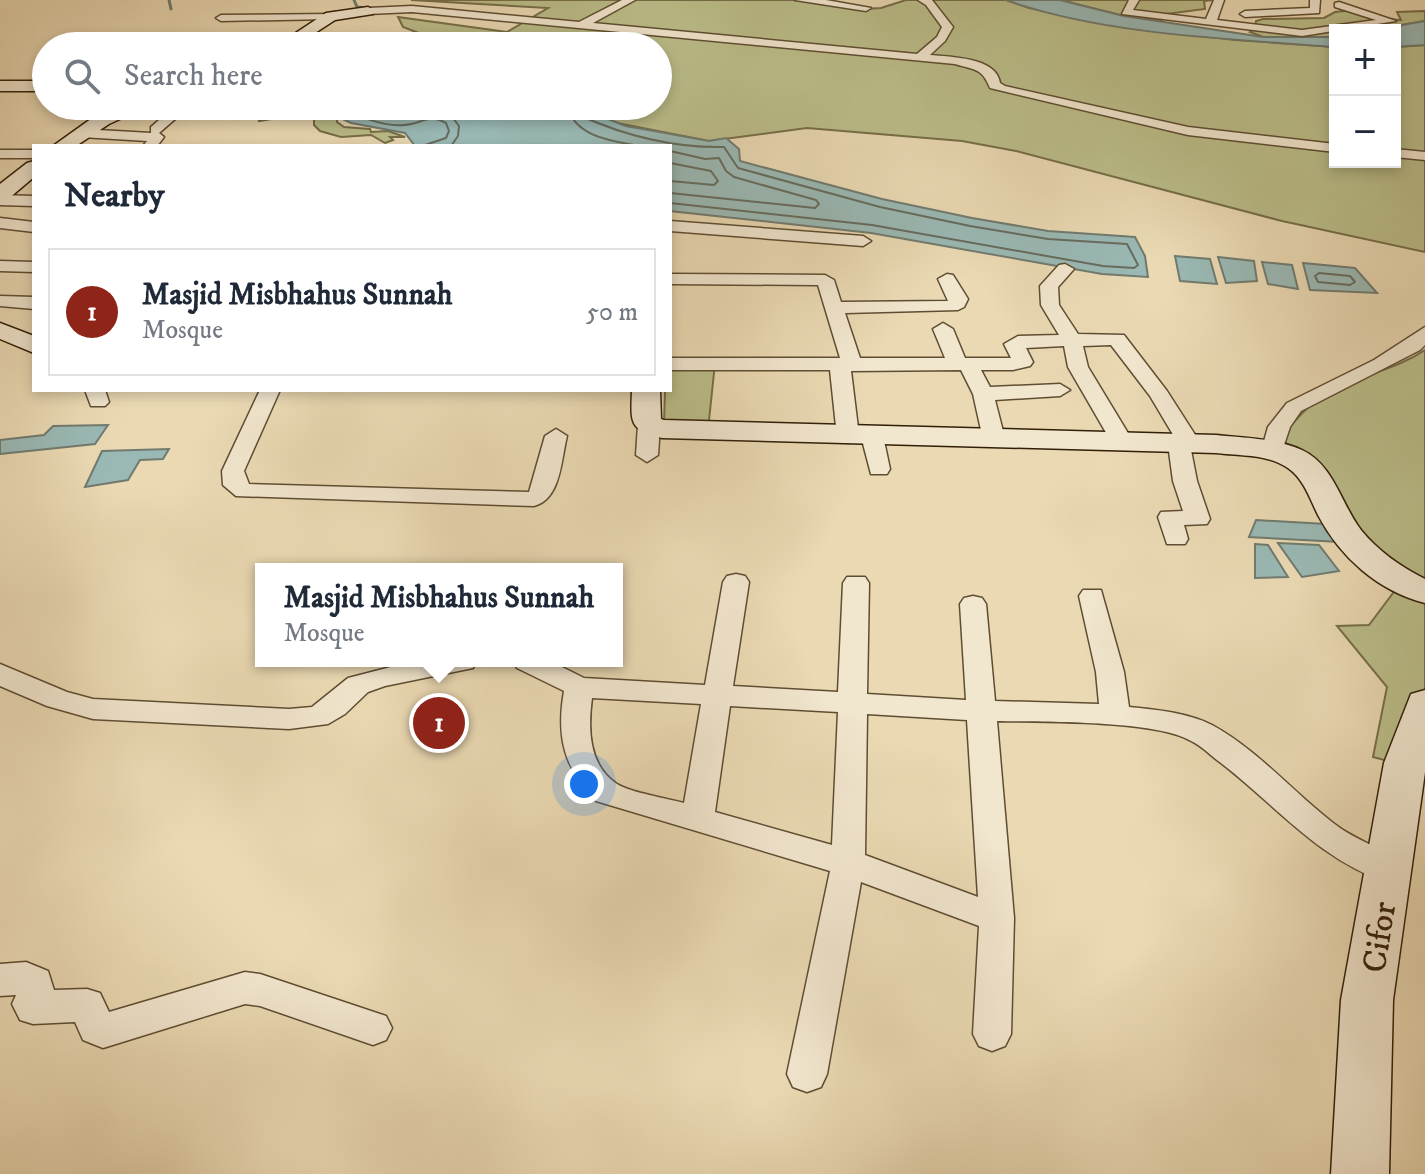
<!DOCTYPE html>
<meta charset="utf-8">
<style>
body{margin:0;font-family:"IM FELL DW Pica",serif;background:#f6f6f7;color:#1f2937}
.controls{position:absolute;right:24px;top:24px;display:grid;overflow:hidden;border-radius:0px;box-shadow:0 4px 12px #0003}
.controls button{width:72px;height:72px;display:grid;place-items:center;padding:0;border:0;border-bottom:2px solid #e0e1e3;background:#fff;color:#1f2937;font:40px sans-serif}
.you{position:absolute;left:584px;top:784px;width:28px;height:28px;margin:-20px;border:6px solid #fff;border-radius:50%;background:#1a73e8;box-shadow:0 0 0 12px #1a73e833}
.badge{display:grid;place-items:center;width:52px;height:52px;border-radius:50%;background:#8f2418;color:#fff;font-size:26px;font-weight:700}
.pin{position:absolute;translate:-50% -50%;border:4px solid #fff;box-shadow:0 2px 8px #0006}
.popup{position:absolute;left:255px;top:563px;width:368px;height:104px;box-sizing:border-box;display:grid;place-content:center;border-radius:0px;background:#fff;filter:drop-shadow(0 2px 6px #0005);font-size:26px;white-space:nowrap;color:#747a83}
.popup b{font-size:30px;color:#1f2937}
.popup::after{content:'';position:absolute;left:50%;top:100%;margin-left:-16px;border:16px solid transparent;border-top-color:#fff}
.list{margin:0;padding:0;list-style:none}
h2{display:flex;justify-content:space-between;align-items:center;height:104px;margin:0;padding:0 32px;font-size:34px}
h2 small{font-size:26px;font-weight:400;color:#747a83}
.list li{display:grid;grid-template-columns:52px 1fr auto;gap:24px;align-items:center;box-sizing:border-box;height:128px;margin:0 16px 16px;padding:0 16px;border:2px solid #e0e1e3;border-radius:0px}
.list b{display:block;font-size:30px;white-space:nowrap}
.list p{margin:0;font-size:26px;white-space:nowrap;color:#747a83}
.list em{font-size:26px;font-style:normal;color:#747a83}
.icon{flex:none;width:44px;height:44px;fill:none;stroke:currentColor;stroke-width:2;stroke-linecap:round;stroke-linejoin:round}
.map{position:relative;flex:none;width:1425px;height:1174px;overflow:hidden}
.search{position:absolute;background:#fff;box-shadow:0 4px 12px #0003;left:32px;top:32px;width:640px;height:88px;display:flex;align-items:center;gap:20px;box-sizing:border-box;padding:0 28px;border-radius:44px;color:#747a83;font-size:30px}
.panel{position:absolute;background:#fff;box-shadow:0 4px 12px #0003;left:32px;top:144px;width:640px;height:248px;border-radius:0px}
.map>svg:first-child{display:block}
.green{fill:#bbbe8a;stroke:#766e48;stroke-width:2}
.water{fill:#9ab9b5;stroke:#707b6f;stroke-width:2}
.lines{fill:none;stroke-linecap:round;stroke-linejoin:round}
.shore{stroke:#666c5e;stroke-width:2}
.stream{stroke:#707b6f;stroke-width:3}
.street-casing{stroke:#5f4d32;stroke-width:3}
.secondary-casing{stroke:#311e07;stroke-width:3}
.street{fill:#f1e6ce;fill-rule:evenodd}
.secondary{fill:#f1e6ce;fill-rule:evenodd}
.labels{text-anchor:middle;stroke-width:6;stroke-linejoin:round;paint-order:stroke}
.near-street-label{font-size:34px;fill:#311e07;stroke:#f1e6ce}
</style>
<div class="map">
<svg width="1425" height="1174" viewBox="0 0 1425 1174">
<rect width="100%" height="100%" fill="#ead9b3"/>
<filter id="stains"><feTurbulence type="fractalNoise" baseFrequency=".0025" numOctaves="4"/><feColorMatrix values="0 0 0 0 .2 0 0 0 0 .09 0 0 0 0 .02 0 0 0 .5 -.17"/></filter>
<radialGradient id="worn" r=".72"><stop offset=".6" stop-color="#630" stop-opacity="0"/><stop offset="1" stop-color="#630" stop-opacity=".3"/></radialGradient>
<g class="green">
<path d="M411,0H810L865,9L881,8L906,0H1006L1029,8L1118,26L1235,40L1335,47V162H1395V47L1425,45V252L1282,221L1016,151L962,141L807,128L709,141L617,123L575,106H658V46H427L424,35L403,27L398,17L507,32L548,8Z"/>
<path d="M1060,0H1213L1204,1L1205,9L1158,15L1162,21L1124,16Z"/>
<path d="M1354,10C1371,12 1384,20 1401,20L1397,12L1425,11V21L1402,25L1395,33V30H1335V37H1263L1250,32L1255,29L1256,21L1263,19L1324,18L1335,12Z"/>
<path d="M312,106L337,116V122L344,127L370,129L371,132L388,131L405,137H390L393,140L385,143L371,135L341,137L320,131L314,125V113L291,109L275,111L271,119L259,121L257,115L267,110L244,107Z"/>
<path d="M1425,350V771L1373,757L1387,687L1337,626L1369,625L1396,589L1325,487L1273,449C1289,427 1309,401 1334,389C1365,373 1395,370 1425,350Z"/>
<path d="M670,361L715,363L708,430L664,425L665,390H670Z"/>
</g>
<g class="water">
<path d="M1006,0H1060L1124,16L1263,37H1335V47C1231,39 1104,35 1006,0Z"/>
<path d="M1425,21V45L1395,47V34L1402,25Z"/>
<path d="M316,106H575L626,126L709,141L726,138L739,149L740,161L882,199L972,218L1048,231L1135,237L1145,256L1148,277L1102,274L871,233L670,211V146H415L405,133L351,123Z"/>
<path d="M1175,256L1210,259L1217,284L1180,281Z"/>
<path d="M1218,257L1254,261L1257,281L1226,283Z"/>
<path d="M1262,262L1292,265L1298,289L1268,284Z"/>
<path d="M1303,263L1355,268L1377,293L1310,290Z"/>
<path d="M108,425L95,444L0,454V440L44,435L53,426Z"/>
<path d="M169,449L163,459L140,460L128,480L85,487L102,451Z"/>
<path d="M1256,520L1326,524L1342,542L1249,537Z"/>
<path d="M1278,543L1319,545L1339,571L1302,577Z"/>
<path d="M1255,544L1268,545L1288,577L1255,578Z"/>
</g>
<g class="lines">
<g class="shore">
<path d="M337,106C356,115 382,127 404,125C422,124 428,113 446,123L449,131L446,138L422,146"/>
<path d="M357,106L396,113L432,108L447,110L459,126L458,136L451,146"/>
<path d="M567,106C575,137 612,141 639,146"/>
<path d="M577,106L581,116C626,136 675,148 724,147L738,168L880,207L970,226L1048,239L1127,244L1138,265L1134,268L1103,266L872,225L670,203"/>
<path d="M670,151L705,159L719,158L726,171L734,177L816,200L819,204L815,208L670,193"/>
<path d="M670,163L711,171L718,181L714,185L670,181"/>
<path d="M1319,273L1350,276L1355,282L1350,285L1318,282L1315,276Z"/>
</g>
<g class="stream">
<path d="M169,0L171,9"/>
<path d="M354,0L357,7L379,9"/>
</g>
<g class="street-casing">
<g id="street">
<path d="M622,0H635L593,23L917,54L937,37L942,27L926,5L918,0H932L953,27L945,41L930,55C950,57 997,57 1000,83L1005,86L1188,127L1335,144V152L1188,135L990,88C982,68 975,70 955,64L412,12L368,14L363,11L368,8L412,6L579,22Z"/>
<path d="M795,0H826L871,8L866,11Z"/>
<path d="M1129,0H1139L1133,10L1206,19L1214,0H1224L1217,20L1302,30L1376,20L1335,7V3L1339,2L1396,21L1302,36L1122,14Z"/>
<path d="M1310,0H1320L1319,13L1245,17L1240,14L1245,11L1310,8Z"/>
<path d="M335,14V18L331,19L221,21L216,18L221,15Z"/>
<path d="M175,106H190L159,133L164,137L157,146H143L147,141L81,137L74,133L81,129L151,133V127Z"/>
<path d="M1395,149L1425,152V160L1395,157Z"/>
<rect x="0" y="150" width="34" height="8"/>
<path d="M0,195L34,196V206L0,205Z"/>
<path d="M0,218L34,222V232L0,228Z"/>
<path d="M670,221L863,236L871,241L863,246L670,231Z"/>
<path d="M0,261L34,262V272L0,271Z"/>
<path d="M1065,264L1074,269L1058,287L1059,305L1078,334L1124,335L1167,391L1201,444L1191,450L1197,481L1210,519L1207,524L1184,525L1188,539L1185,544H1167L1158,517L1161,512L1183,511L1173,481L1168,444L1175,438L1150,396L1111,345L1083,346L1088,367L1134,443L1123,450L1112,443L1068,367L1064,346L1026,348L1033,362L1030,366L1013,370H981L990,387L1060,384L1070,390L1060,396L995,400L1005,439L994,446L983,439L973,394L961,370L851,371L859,436L848,443L837,436L830,370H670V358H840L818,285L671,284L670,274L825,275L834,280L841,302L948,301L938,279L947,274L953,275L968,299L964,307L958,310L845,313L860,358H945L933,329L943,323L953,329L965,358H1011L1004,344L1018,336L1059,335L1041,305L1040,286L1059,265Z"/>
<path d="M0,296L34,297V309L0,306Z"/>
<path d="M1425,327V345L1420,350L1301,411L1290,427L1280,457H1264L1261,452L1268,427L1287,403L1374,360Z"/>
<path d="M85,390H105L109,402L105,406H91Z"/>
<path d="M260,390H280L244,471L249,484L529,492L545,436L556,429L567,436C561,460 561,499 534,506L236,496L223,485L222,471Z"/>
<path d="M649,419L660,425L658,455L647,462L636,455L638,425Z"/>
<path d="M872,429L883,436L890,469L887,474H871L861,436Z"/>
<path d="M736,574L745,576L749,582L733,686L838,692L843,583L847,577H865L869,583L867,694L966,700L960,604L964,598L973,596L982,598L986,604L995,701L1099,704L1096,672L1079,596L1083,590H1101L1124,672L1129,707C1157,710 1186,712 1212,725C1260,751 1297,797 1340,828C1357,840 1399,856 1406,870L1401,879L1389,883C1319,860 1277,806 1221,763C1211,756 1202,746 1191,741C1156,720 1041,722 997,721L1014,918L1011,1034L1005,1046L992,1051L979,1046L973,1034L979,926L861,882L827,1074L821,1087L807,1092L793,1087L787,1074L830,871L596,801C564,768 556,737 564,691L517,668L513,661H550L584,678L705,685L723,582L727,576ZM592,698L701,704L684,803C666,798 632,793 617,784C588,765 588,728 592,698ZM730,706L838,712L832,845L715,812ZM867,714L967,720L978,897L865,855Z"/>
<path d="M414,661H477L473,668L385,686L368,692L345,714L328,724L289,729L93,719L47,706L0,686V664L67,692L93,699L289,709L312,707L348,678Z"/>
<path d="M26,962L48,971L54,990L87,989L100,993L109,1012L245,972L260,974L386,1016L392,1028L386,1040L373,1045L260,1006L245,1004L103,1048L83,1040L75,1022L33,1024L20,1020L12,1004L16,995L0,996V964Z"/>
</g>
</g>
<g class="secondary-casing">
<g id="secondary">
<path d="M368,7L375,11L373,14L335,20L295,46H276L326,13Z"/>
<rect x="0" y="81" width="46" height="10"/>
<path d="M122,106H148L109,124L76,146H53L95,116Z"/>
<path d="M34,161V177L8,199L0,200V184L27,163Z"/>
<path d="M0,323L34,336V353L0,339Z"/>
<path d="M632,390H660L661,419L664,420L1216,435C1244,438 1276,438 1302,450C1334,465 1341,504 1361,530C1378,551 1401,567 1425,579V603C1378,591 1340,557 1318,515C1310,499 1304,479 1288,468C1268,454 1240,456 1216,453L662,438C628,430 631,422 632,390Z"/>
<path d="M1425,690V772L1393,1000L1389,1174H1331L1341,1000L1384,763L1411,694Z"/>
</g>
</g>
<use href="#street" class="street"/>
<use href="#secondary" class="secondary"/>
</g>
<g class="labels">
<g class="near-street-label">
<text transform="translate(1378 937) rotate(-81)" y="12">Cifor</text>
</g>
</g>
<rect width="100%" height="100%" filter="url(#stains)"/>
<rect width="100%" height="100%" fill="url(#worn)"/>
</svg>
<div class="controls">
<button>+</button>
<button>−</button>
</div>
<div class="you"></div>
<div class="pin badge" style="left:439px;top:723px">1</div>
<div class="popup"><b>Masjid Misbhahus Sunnah</b>Mosque</div>
<div class="search"><svg class="icon" aria-label="search" viewBox="0 0 24 24"><circle cx="10" cy="10" r="6"/><path d="M15 15l6 6"/></svg>Search here</div>
<section class="panel">
<h2>Nearby<small></small></h2>
<ul class="list">
<li><span class="badge">1</span><div><b>Masjid Misbhahus Sunnah</b><p>Mosque</p></div><em>50 m</em></li>
</ul>
</section>
</div>
